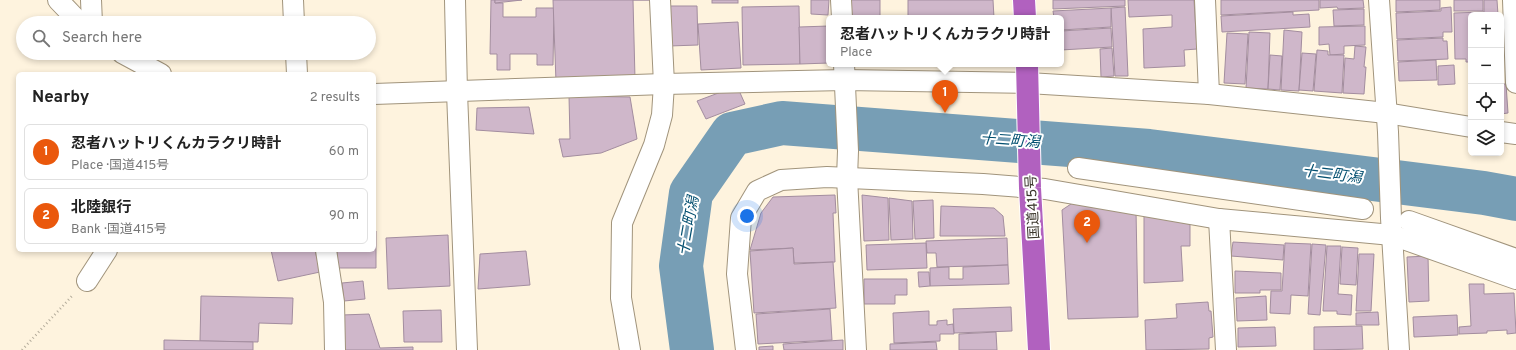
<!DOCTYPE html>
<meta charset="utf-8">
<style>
body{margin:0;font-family:Overpass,"Noto Sans JP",sans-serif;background:#f6f6f6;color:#222}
.controls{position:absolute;right:12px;top:12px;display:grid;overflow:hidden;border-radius:6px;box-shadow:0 2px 6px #0003}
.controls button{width:36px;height:36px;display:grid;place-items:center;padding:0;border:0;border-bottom:1px solid #e0e0e0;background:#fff;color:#222;font:20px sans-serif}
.you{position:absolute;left:747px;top:216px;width:14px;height:14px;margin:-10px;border:3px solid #fff;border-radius:50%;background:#1a73e8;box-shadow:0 0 0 6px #1a73e833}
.badge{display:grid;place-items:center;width:26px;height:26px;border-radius:50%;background:#ea580c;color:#fff;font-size:13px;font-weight:700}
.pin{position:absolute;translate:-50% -33px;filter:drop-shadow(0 1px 2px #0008)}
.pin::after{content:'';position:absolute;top:21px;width:14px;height:12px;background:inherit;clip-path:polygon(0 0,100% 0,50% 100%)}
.popup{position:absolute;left:826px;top:15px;width:238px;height:52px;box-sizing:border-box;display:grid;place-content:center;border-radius:6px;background:#fff;filter:drop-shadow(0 1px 3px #0005);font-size:13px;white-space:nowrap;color:#767676}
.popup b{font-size:15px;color:#222}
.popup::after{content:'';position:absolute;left:50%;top:100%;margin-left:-8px;border:8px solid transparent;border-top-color:#fff}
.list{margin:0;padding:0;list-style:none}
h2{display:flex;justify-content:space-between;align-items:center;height:52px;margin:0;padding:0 16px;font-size:17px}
h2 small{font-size:13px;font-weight:400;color:#767676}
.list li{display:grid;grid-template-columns:26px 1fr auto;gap:12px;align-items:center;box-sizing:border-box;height:56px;margin:0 8px 8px;padding:0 8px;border:1px solid #e0e0e0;border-radius:6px}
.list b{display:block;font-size:15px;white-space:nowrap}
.list p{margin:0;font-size:13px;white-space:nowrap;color:#767676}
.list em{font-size:13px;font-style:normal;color:#767676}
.icon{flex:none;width:22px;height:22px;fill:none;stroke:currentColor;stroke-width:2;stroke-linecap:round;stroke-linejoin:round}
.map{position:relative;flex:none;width:1516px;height:350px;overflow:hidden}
.search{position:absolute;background:#fff;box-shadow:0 2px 6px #0003;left:16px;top:16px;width:360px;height:44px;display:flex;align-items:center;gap:10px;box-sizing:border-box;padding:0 14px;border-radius:22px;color:#767676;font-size:15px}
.panel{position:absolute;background:#fff;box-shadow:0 2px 6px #0003;left:16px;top:72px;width:360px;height:180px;border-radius:6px}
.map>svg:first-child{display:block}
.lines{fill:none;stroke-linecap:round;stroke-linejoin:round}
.river{stroke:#779eb5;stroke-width:44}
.building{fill:#cfb7ca;stroke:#a38d9f}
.street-casing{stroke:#a1947c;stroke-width:22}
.highway-casing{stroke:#fff;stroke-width:24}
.path{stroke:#b3ab9a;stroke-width:2.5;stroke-dasharray:1 3;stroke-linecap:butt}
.street{stroke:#fff;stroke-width:20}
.highway{stroke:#b161bf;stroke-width:22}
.labels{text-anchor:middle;stroke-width:4;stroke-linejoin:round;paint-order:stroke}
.street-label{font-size:14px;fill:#3b362c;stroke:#fff}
.water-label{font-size:15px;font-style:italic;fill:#034f70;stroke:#fff}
</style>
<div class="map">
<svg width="1516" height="350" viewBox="0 0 1516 350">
<rect width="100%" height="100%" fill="#fef3de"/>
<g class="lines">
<path class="river" d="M692,350L681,266L691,193L732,134L782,123L1149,151L1484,193L1516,199"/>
</g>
<g class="building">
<path d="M491,0H495V3H503V17H536V8H554L553,65H537V54H510V70H497V54H490Z"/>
<path d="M495,0H522L495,3Z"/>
<path d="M553,0H649H633L635,79L556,82Z"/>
<rect x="712" y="0" width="26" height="3"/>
<path d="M811,0H829L828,15L811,14Z"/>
<rect x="850" y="0" width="30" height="18"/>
<path d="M908,0H993L994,18H908Z"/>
<path d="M1053,0H1125V6L1053,9Z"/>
<path d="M1128,0H1194L1197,49L1184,50L1185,66L1144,68L1143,29L1172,27V15L1129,17Z"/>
<path d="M1221,0H1319V10L1221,15Z"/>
<path d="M1320,0H1363L1364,8L1338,9L1337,7L1320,8Z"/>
<path d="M1396,0H1440V10L1396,12Z"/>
<rect x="1454" y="0" width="29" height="11"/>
<path d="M1484,0H1497L1498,15H1471V62H1466V59H1455L1454,13L1484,12Z"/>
<path d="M668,6H697L698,45L669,46Z"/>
<path d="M799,6L800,64L743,65L742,7Z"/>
<path d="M1125,7L1128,76H1115L1111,8Z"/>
<path d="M1451,7L1452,32H1443V37L1397,39L1396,13L1441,11V8Z"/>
<path d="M1111,8V27L1061,30V18H1054L1053,11Z"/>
<path d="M1364,9V25L1334,26L1333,10Z"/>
<path d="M1293,12V15L1309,14L1310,27L1222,32L1221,16Z"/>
<path d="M738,22L741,68L701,70L698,24Z"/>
<path d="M829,26V63L800,64L799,27Z"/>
<path d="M1365,26V45L1344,46V54L1330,55L1329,44L1319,45V27Z"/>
<path d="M1111,28L1112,47L1061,50V31Z"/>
<path d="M1284,30L1302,32L1299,91L1281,90Z"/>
<path d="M1249,32L1270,33L1268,89L1246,88Z"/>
<path d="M1227,33L1248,34L1245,84L1224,83Z"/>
<path d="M1443,38V41H1447L1448,59L1398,61L1397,40Z"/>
<path d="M1355,46L1366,47L1364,67H1366L1364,94L1343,93L1345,58L1354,59Z"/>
<path d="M1112,48L1114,76L1101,77L1100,49Z"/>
<path d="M1317,50L1328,51V55H1344L1342,93L1314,91Z"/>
<path d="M1302,53L1316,54L1313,91L1299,90Z"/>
<path d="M1270,55L1282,56L1280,90L1268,89Z"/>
<path d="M1436,60L1437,80L1399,81L1398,62Z"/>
<path d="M1454,65L1455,84L1438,85V66Z"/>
<path d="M1501,84H1506L1508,113L1501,114Z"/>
<path d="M737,86L745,104L706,119L697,101Z"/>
<path d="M569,96L630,97L637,139L601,153L563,157L559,139H570Z"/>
<path d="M529,107L534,134L476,130L477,108Z"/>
<path d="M835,195L836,213H833L835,262L794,263L793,248L750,250L761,213L773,197Z"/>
<path d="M862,195L888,198L889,240L864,241Z"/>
<path d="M889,198L912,201L913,239L891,240Z"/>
<path d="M933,200L934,238L915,239L913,201Z"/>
<path d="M1074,202L1136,210L1138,317L1068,319L1062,210Z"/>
<path d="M941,206L994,208L1003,216L1005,236H940Z"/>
<path d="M1144,216L1190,224V246H1181L1183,281L1144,283Z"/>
<path d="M374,231H376V268H338L337,250H374Z"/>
<path d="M448,235L450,286L388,289L386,238Z"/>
<path d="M1007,238L1008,265L937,267L936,253H927L926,241Z"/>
<path d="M1233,242L1284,245L1283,260L1231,256Z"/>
<path d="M926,243L927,268L867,270L866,245Z"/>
<path d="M1285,243L1311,244L1308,296L1291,295L1290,314L1270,313L1271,291H1282Z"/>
<path d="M1312,244L1326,245L1320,315L1308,314Z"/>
<path d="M1327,246H1341L1338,294L1352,295L1351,315L1337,314V311H1323Z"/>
<path d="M1342,247L1358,248L1356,285L1340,284Z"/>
<path d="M793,248L794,264L833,262L836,308L754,313L750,251Z"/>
<path d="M271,250H315L320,272L278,281Z"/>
<path d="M526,251L530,285L478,289L480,254Z"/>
<path d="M1359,254H1374L1371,311H1356Z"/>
<path d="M1428,256L1429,301L1409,302L1407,257Z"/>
<path d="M1008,265L1009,284L930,286V268L949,267V279H963V267Z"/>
<path d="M1235,271L1281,273V290H1260V293H1235Z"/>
<path d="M918,272H929L930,286L919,287Z"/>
<path d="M864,279H907V295H895V304H864Z"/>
<path d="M363,281L365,299L344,301L342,283Z"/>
<path d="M1469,284H1484V294L1514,293L1516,333L1507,334V330L1487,331V333L1459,334V327L1471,326Z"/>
<path d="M201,296L293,298L292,324L259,323L258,342L200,341Z"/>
<path d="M1266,296L1267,320L1237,321L1236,298Z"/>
<path d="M1208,302L1209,311H1211L1213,337L1209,338V349L1146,350L1145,320L1177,318L1176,304Z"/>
<path d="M1011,307L1012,331L954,333L953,309Z"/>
<path d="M830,309L832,340L758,344L756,314Z"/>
<path d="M441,310L442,342H404L403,311Z"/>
<path d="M929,311V325H937V321L947,320V325L953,324L954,334H940V341L894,343L893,313Z"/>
<path d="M1378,312L1379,325H1356V313Z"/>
<path d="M369,314L380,348L413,347V350H343L342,315Z"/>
<path d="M1457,315L1458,335L1414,337L1413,317Z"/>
<path d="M1362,326L1363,349L1314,350V327Z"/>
<path d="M1275,327L1276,346L1238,347V328Z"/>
<path d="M996,332L997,350H959V334Z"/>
<path d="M164,340L253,342V350H164Z"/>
<path d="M843,340V350H784L783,344Z"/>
<path d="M936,342L937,350H890V344Z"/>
<path d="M773,346V350H759V347Z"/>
</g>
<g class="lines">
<g class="street-casing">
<g id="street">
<path d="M58,0L80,23"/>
<path d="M91,0L92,23"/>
<path d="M293,0L294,23"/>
<path d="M455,0L457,92L467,350"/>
<path d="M841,0L842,18"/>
<path d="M1205,0L1209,94"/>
<path d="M1379,0L1388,132L1391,218L1399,350"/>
<path d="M1513,0L1516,83"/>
<path d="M122,53L161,74"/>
<path d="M296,53L297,74"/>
<path d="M844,64L848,151L847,178L856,350"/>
<path d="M374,94L664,84L845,80L1028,83L1209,94L1386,113L1471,127"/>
<path d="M1501,132L1516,134"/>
<path d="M1078,168L1363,209"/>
<path d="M1219,219L1226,350"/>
<path d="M1409,221L1516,259"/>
<path d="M326,250L334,302L335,350"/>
<path d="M87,281L107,250"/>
<path d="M630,350L621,298L622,223L654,145L662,115L664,84L660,0"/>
<path d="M746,350L737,274L741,218L757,191L781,180L827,177L983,184L1045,189L1219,219L1392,235L1516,279"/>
</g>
</g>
<g class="highway-casing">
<g id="highway">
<path d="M1024,0L1025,18"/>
<path d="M1027,64L1030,188L1039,350"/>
</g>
</g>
<path class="path" d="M22,350L72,296"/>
<use href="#street" class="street"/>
<use href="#highway" class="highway"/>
</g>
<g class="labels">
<g class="street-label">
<text transform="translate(1032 207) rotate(-93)" y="5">国道415号</text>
</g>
<g class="water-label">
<text transform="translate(1010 140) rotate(4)" y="5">十二町潟</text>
<text transform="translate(1332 174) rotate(7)" y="5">十二町潟</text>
<text transform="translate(688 226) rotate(-80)" y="5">十二町潟</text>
</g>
</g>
</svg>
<div class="controls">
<button>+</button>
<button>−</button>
<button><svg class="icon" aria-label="locate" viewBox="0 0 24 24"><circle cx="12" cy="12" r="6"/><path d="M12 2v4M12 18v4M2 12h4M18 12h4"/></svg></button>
<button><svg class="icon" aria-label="layers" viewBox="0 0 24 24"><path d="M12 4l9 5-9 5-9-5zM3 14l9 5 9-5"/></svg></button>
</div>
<div class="you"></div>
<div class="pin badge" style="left:945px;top:113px">1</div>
<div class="popup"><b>忍者ハットリくんカラクリ時計</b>Place</div>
<div class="pin badge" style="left:1087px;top:243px">2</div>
<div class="search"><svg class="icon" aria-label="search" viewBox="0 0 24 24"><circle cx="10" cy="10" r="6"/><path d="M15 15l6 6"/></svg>Search here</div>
<section class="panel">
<h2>Nearby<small>2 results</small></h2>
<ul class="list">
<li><span class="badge">1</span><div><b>忍者ハットリくんカラクリ時計</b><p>Place · 国道415号</p></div><em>60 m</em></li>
<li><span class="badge">2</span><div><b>北陸銀行</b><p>Bank · 国道415号</p></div><em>90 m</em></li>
</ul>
</section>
</div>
